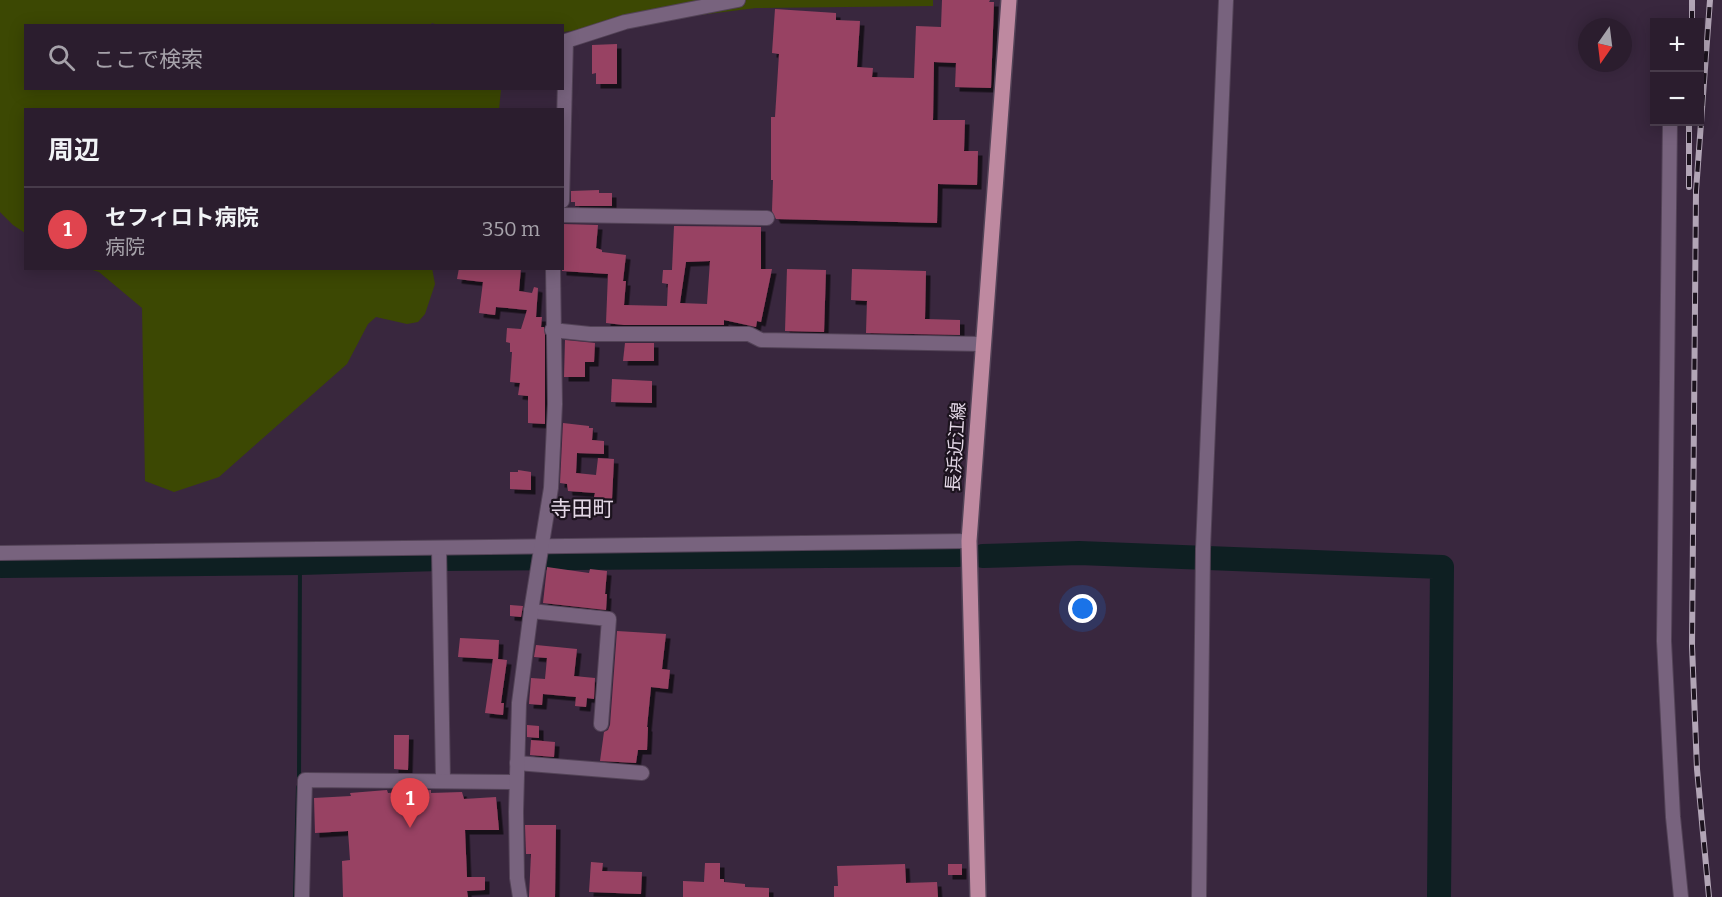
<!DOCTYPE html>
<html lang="ja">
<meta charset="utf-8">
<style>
body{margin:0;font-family:Bitter,"Noto Sans JP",serif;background:#332636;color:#f1f3f6}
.controls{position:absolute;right:18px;top:18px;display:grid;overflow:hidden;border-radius:0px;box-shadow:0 3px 15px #0003}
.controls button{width:54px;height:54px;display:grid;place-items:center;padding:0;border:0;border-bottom:2px solid #473b4a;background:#2b1d2e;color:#f1f3f6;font:30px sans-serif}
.compass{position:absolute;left:1578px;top:18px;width:54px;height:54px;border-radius:50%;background:#2b1d2e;box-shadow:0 3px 15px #0003;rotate:194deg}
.you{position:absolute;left:1083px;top:609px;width:21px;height:21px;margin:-15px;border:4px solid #fff;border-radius:50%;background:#1a73e8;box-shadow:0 0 0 9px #1a73e833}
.badge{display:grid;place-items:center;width:39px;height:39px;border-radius:50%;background:#8bbbb9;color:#fff;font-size:20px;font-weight:700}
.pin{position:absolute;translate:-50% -50px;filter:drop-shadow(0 2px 3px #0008)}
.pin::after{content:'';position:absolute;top:32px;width:21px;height:18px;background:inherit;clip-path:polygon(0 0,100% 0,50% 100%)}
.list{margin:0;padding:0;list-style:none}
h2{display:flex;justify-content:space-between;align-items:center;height:78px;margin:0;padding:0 24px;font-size:26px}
h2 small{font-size:20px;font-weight:400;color:#a6a2aa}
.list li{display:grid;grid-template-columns:39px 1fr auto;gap:18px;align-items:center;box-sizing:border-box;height:84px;padding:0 24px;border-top:2px solid #473b4a}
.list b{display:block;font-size:22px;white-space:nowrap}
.list p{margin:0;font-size:20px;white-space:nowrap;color:#a6a2aa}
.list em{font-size:20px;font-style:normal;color:#a6a2aa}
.icon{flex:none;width:33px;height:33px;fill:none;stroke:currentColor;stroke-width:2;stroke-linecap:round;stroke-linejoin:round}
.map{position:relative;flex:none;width:1722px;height:897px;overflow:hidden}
.search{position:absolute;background:#2b1d2e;box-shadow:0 3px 15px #0003;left:24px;top:24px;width:540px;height:66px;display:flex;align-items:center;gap:15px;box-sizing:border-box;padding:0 21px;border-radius:0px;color:#a6a2aa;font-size:22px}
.panel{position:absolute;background:#2b1d2e;box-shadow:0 3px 15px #0003;left:24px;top:108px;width:540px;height:162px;border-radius:0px}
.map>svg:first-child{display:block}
.green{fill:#3c4803}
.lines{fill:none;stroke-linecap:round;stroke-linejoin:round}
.stream{stroke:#0e1f22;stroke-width:4}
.river{stroke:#0e1f22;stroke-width:24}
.building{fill:#984363;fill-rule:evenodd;filter:url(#shadow)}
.minor-casing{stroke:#534357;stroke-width:16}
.major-casing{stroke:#534357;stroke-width:18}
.minor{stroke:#78637e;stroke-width:14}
.major{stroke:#be89a0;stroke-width:15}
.rail-casing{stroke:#b2a5b6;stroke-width:6}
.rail{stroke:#1c131e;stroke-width:4;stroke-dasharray:11;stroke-linecap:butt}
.labels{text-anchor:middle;stroke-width:4.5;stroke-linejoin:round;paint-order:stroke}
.street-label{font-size:18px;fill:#e4d8e7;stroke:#1c131e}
.quarter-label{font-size:21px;fill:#e4d8e7;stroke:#1c131e}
</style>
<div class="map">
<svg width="1722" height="897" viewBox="0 0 1722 897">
<defs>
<filter id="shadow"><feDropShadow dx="4.5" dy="4.5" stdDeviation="0" flood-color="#0009"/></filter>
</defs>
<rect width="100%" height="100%" fill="#39273e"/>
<g class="green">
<path d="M0,0H933V6L756,8L563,32L562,26H441L432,23L429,26H26V88L501,89L499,110H26L25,233L13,225L0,212Z"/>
<path d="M432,268L435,284L425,314L418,322L407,324L376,317L368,324L347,364L219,477L174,492L145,481L142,308L99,272L89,269Z"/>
</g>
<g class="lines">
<g class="stream">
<path d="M299,779L300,563"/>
<path d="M295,897L298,787"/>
</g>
<g class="river">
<path d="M983,556L1079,553L1442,567L1439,897"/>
<path d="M0,566L300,563L439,559L958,555"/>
</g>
</g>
<g class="building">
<path d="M942,0H990L989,2H994L991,88L955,87L956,63L934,62L933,120H965L964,151H978L977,185L938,184L937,223L776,219L772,211L773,180H771V117H775L779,54L772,53L775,9L836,13V20L860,21L857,67L873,68L872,77L914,78L916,26L941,27Z"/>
<path d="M617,44V84H596V73L592,74V45Z"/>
<path d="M599,190V193H612V206H575V202H571V191Z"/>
<path d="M562,224L598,225L596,248L602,250V252L626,255L623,281H626L624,305L667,306L668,284L662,283L663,270H672L674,226L761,227V269H772L761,322L757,321L756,327L724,320V325H624L606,323L608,274L562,271ZM710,261L707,304L680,303L686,262Z"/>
<path d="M459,268H521L519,291L532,293L534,287L538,288L536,317H542L541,327H544L545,335V424L528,423V396L518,395L520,383L510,382L512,352H510V343L506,342L507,328L521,329L527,310L496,307L495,315L479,313L483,282L457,279Z"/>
<path d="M787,269L826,270L824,332L785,331Z"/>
<path d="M852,269L926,271L925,319L960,320V335L866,333L867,301L851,300Z"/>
<path d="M565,340L595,343L594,362H585V377H564Z"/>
<path d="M625,343H654V361H623Z"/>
<path d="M612,379L652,381V403L611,402Z"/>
<path d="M563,423L589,426V428H593L592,440L604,441V454L577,453L576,473L596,475L598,458L614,459L612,499L594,497L595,493L568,491L567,484L560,483Z"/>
<path d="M518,470L531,472V490L510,489V472H518Z"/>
<path d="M547,567L589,573L590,569L607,571L605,594H607L606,610L543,603Z"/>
<path d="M510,605L523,606L521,617L510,616Z"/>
<path d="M617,631L666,634L662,669L670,670L668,689L651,687L647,727H648L647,750H638L636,763L600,761L604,732L608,730L610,725Z"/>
<path d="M460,638L499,640L498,659L507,660L501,703H504L503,715L485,713L493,659L458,657Z"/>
<path d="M536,645L577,649L574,676L595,678L594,699L587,698L586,707L575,706L576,697L543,694L542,705L529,704L531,678L545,679L547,658L534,657Z"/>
<path d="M527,725L539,726V738L527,737Z"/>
<path d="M394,735H409L408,770L394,769Z"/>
<path d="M531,740L555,742L554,757L530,755Z"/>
<path d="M387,790L388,793L431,790V793L462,792L464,799L496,797L499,830H465L467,877H485V890L467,891L468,897H343L342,861L350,860L348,831L315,833L314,798L351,796L350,793Z"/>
<path d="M525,825H556L555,897H529L531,854H526Z"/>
<path d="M591,862L603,863L602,871L642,872L641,894L589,892Z"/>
<path d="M705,863H720V879H724V882L745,884V887L769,888V897H683V881L704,882Z"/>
<path d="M905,864L906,883L937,882L938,897H834V886H838L837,866Z"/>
<rect x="948" y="864" width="14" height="11"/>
</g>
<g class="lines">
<g class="minor-casing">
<g id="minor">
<path d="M1670,122L1664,641L1673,817L1681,897"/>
<path d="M562,201L566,41L625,22L738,0"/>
<path d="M562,215L767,218"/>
<path d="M552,330L590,334H749L761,340L982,344"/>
<path d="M439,548L443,780"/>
<path d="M0,553L969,541"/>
<path d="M531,611L609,619L601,724"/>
<path d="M517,763L642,773"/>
<path d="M302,897L305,780L515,782"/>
<path d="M520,897L517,878L516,812L519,703L531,611L551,488L555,404L553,268"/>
<path d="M1199,897L1203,549L1226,0"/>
</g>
</g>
<g class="major-casing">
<path id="major" d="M978,897L969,541L1009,0"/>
</g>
<use href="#minor" class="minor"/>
<use href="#major" class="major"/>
<g class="rail-casing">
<g id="rail">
<path d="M1692,22V0"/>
<path d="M1689,187V122"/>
<path d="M1709,897L1697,769L1692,646L1696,191L1710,0"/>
</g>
</g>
<use href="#rail" class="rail"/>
</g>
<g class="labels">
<g class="street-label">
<text transform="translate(956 447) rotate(-86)" y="6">長浜近江線</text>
</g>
<g class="quarter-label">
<text x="582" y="516">寺田町</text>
</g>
</g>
</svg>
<div class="controls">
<button>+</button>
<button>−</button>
</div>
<svg class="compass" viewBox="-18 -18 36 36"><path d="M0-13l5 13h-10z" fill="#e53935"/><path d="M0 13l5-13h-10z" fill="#a6a2aa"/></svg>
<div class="you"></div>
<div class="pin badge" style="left:410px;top:828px;background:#e0444e">1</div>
<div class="search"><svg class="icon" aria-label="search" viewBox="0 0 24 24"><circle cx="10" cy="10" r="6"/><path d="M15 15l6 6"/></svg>ここで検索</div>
<section class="panel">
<h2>周辺<small></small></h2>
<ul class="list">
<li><span class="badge" style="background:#e0444e">1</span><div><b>セフィロト病院</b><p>病院</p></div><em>350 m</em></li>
</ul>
</section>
</div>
